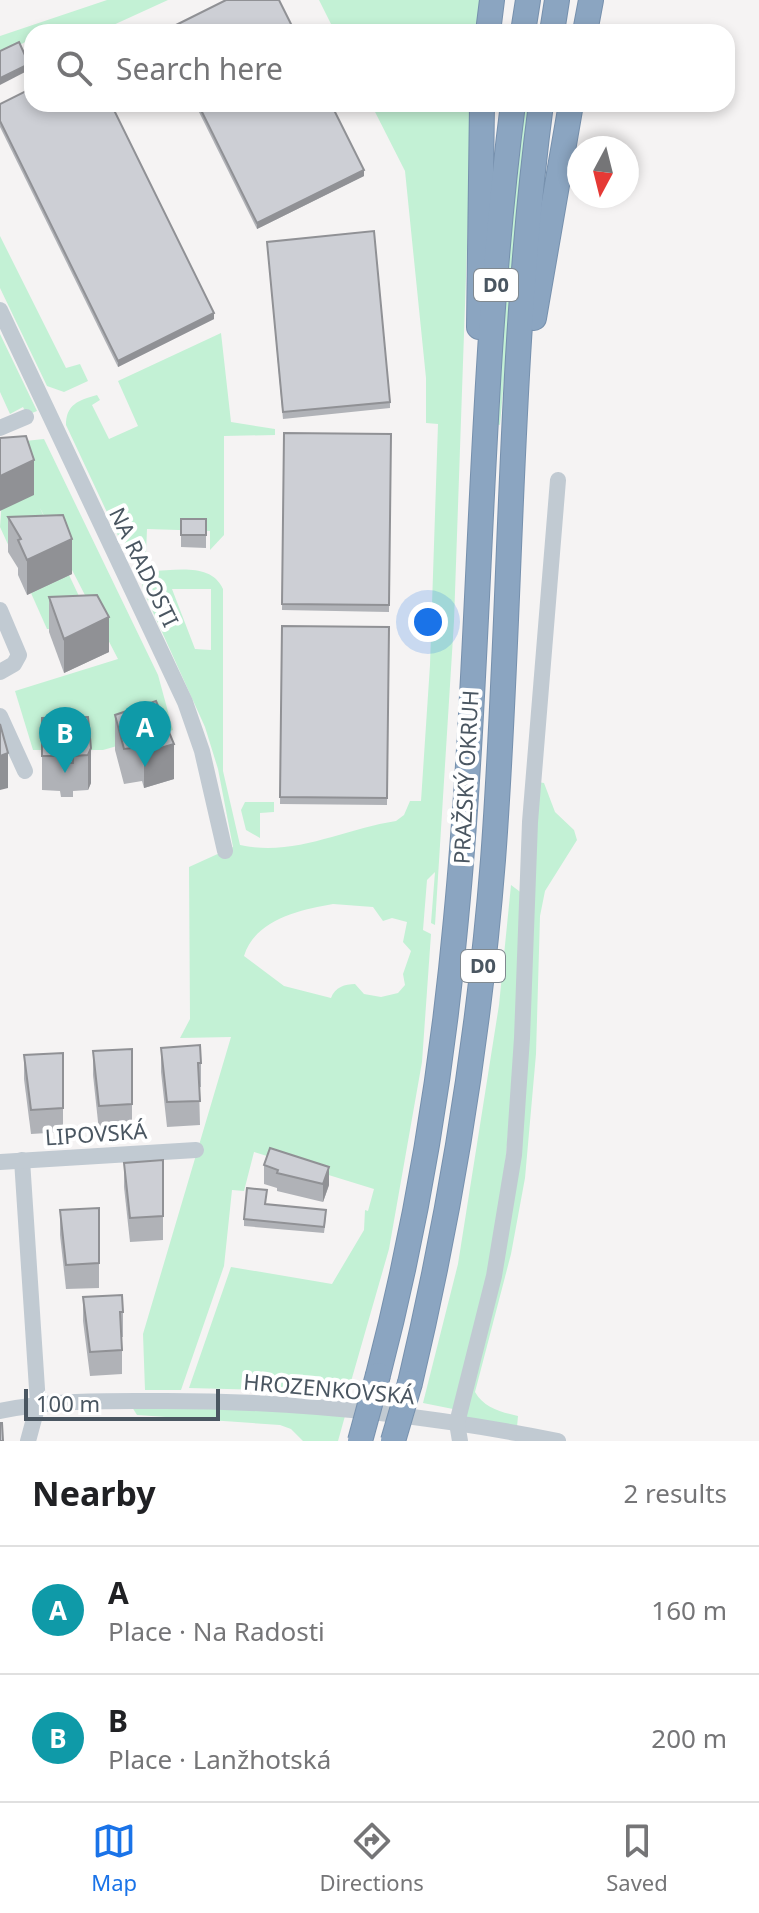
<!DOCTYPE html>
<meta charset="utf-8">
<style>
body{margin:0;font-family:"Noto Sans",sans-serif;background:#f2f2f2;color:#202124}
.compass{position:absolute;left:567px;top:136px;width:72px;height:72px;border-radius:50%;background:#fff;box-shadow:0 4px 12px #0003;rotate:187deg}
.scale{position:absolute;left:24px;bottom:20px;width:196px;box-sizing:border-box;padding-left:8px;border:4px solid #4a5661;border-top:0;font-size:22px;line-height:28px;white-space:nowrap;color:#4a5661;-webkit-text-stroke:6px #fff;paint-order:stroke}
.you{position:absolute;left:428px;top:622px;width:28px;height:28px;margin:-20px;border:6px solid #fff;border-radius:50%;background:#1a73e8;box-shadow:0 0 0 12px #1a73e833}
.badge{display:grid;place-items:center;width:52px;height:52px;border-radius:50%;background:#1a73e8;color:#fff;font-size:26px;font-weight:700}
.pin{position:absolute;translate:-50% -66px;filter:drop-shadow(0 2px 4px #0008)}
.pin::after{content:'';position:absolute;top:42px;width:28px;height:24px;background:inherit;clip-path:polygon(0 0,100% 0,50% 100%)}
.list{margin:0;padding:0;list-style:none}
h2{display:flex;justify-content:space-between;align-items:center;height:104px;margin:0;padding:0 32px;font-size:34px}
h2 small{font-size:26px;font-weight:400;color:#757577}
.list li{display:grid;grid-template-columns:52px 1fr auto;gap:24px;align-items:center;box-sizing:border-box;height:128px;padding:0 32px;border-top:2px solid #e0e0e0}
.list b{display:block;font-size:30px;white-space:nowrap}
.list p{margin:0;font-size:26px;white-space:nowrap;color:#757577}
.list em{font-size:26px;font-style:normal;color:#757577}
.icon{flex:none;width:44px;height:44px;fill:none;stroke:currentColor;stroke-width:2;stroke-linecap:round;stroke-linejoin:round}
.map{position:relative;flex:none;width:759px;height:1441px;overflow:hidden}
.search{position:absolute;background:#fff;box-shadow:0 4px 12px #0003;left:24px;right:24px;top:24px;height:88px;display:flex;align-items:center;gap:20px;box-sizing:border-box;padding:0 28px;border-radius:24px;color:#757577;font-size:30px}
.sheet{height:360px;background:#fff}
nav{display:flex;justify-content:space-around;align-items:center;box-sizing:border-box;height:112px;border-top:2px solid #e0e0e0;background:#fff;font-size:22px;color:#757577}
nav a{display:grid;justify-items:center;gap:4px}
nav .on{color:#1a73e8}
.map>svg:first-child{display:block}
.green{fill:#c3f1d5;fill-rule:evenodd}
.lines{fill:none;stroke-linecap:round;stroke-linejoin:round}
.highway-casing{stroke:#7690ad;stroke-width:26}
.minor{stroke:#c1cad2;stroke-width:16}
.highway{stroke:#8ba5c1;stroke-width:24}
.highway-bridge-casing{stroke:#7690ad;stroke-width:26;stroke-linecap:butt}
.highway-bridge{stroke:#8ba5c1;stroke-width:24}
.wall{fill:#b0b2b7}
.shaded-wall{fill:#909195}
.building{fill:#cdcfd5;stroke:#909195;stroke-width:2}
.labels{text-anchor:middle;stroke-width:8;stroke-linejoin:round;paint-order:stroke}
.shield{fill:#fff;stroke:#808990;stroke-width:2}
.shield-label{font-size:20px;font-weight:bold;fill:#4a5661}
.street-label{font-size:22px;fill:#4a5661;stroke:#fff}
</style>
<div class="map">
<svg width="759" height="1441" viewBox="0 0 759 1441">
<rect width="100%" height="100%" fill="#f5f3f3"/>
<g class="green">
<path d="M107,0H168L98,32H32V39L0,54V36Z"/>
<path d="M319,0H483L479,32H335Z"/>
<path d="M371,104H472L454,621L435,925L431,923L435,872L427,880L423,930L431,934L422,1062L389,1249L350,1385L334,1392L189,1388L231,1267L332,1284L364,1230L365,1210L368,1211L374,1189L254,1152L244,1191L232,1190L224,1266L181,1390H145L143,1334L231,1037L180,1038L190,1019L189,867L233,847L218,769L205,727L143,590L142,582L150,571C175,571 211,562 223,589V771L240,845C295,857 343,829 396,821L404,815L410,801H421L430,665L438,424L426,423V378L405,171ZM172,589H211V650L195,649ZM333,904L373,907L383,921L392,918L407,922L403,942L411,951L403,974L405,985L398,993L381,997L364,994L355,984C345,984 335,987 331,998L284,986L244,956C255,920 299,910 333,904Z"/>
<path d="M522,104H528L500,425L496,424L510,213Z"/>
<path d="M0,236L66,368L80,364L88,381L64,392L47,386L0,288Z"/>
<path d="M221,333L231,422L275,429V435L224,436V535L210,550V531L147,529L146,553L128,548L120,540L66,425C66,405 78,400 97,395L100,400L92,405L109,439L138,426L118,381Z"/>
<path d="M0,334L37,411L27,415L23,407L10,414L0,392Z"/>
<path d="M44,439L158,675L173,730L103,750H33L15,691L118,659L40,508L59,550L11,551L0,527L6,443Z"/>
<path d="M69,575L95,630L47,629L31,593Z"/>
<path d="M538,782L544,783L555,812L574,830L577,840L545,891L540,916L536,1054L525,1178L511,1254L475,1392C484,1408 501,1412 518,1416L517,1427L465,1418L503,1252Z"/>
<path d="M245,802H274V812L260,813V838L246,830L241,810Z"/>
<path d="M511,885L523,894L520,996L500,1224L453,1409L423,1403L458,1264L499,1005Z"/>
<path d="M132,1407L290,1410L345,1416L338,1441H303L291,1429L280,1425L137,1415Z"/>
</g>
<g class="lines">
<g class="highway-casing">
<g id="highway">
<path d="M488,32L492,0"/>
<path d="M523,32L528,0"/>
<path d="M552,32L557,0"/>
<path d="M585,32L591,0"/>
<path d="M534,318L571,104"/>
<path d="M479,327L482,104"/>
<path d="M378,1375C417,1225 442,1073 456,919C482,648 478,375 513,104"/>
<path d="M410,1383C451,1210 479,1037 493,860C512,608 508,354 541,104"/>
</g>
</g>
<g class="minor">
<path d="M0,310L185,702L202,751L225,851"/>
<path d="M0,428L26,417"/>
<path d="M0,610L19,655L14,664L0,672"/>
<path d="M0,716L25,771"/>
<path d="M22,1160L38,1404L28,1441"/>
<path d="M0,1162L196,1150"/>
<path d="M0,1411C50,1400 101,1401 152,1401C288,1400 424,1414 558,1441"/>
<path d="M460,1441L457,1423L494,1276L514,1155L522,1038L530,822L558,480"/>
</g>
<use href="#highway" class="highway"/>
<g class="highway-bridge-casing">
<g id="highway-bridge">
<path d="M360,1441L378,1375"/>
<path d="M393,1441L410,1383"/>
</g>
</g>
<use href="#highway-bridge" class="highway-bridge"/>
</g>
<g class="wall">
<path d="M0,104L214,319L118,367L0,127Z"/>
<path d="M195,104H331L364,176L257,229Z"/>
<path d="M267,242L390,402V408L283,419Z"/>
<path d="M284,433L391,434L389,612L282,610Z"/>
<path d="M8,517L72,574L27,595L18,575V568L8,552Z"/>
<path d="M181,519H206V548L181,547Z"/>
<path d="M49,597L109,652L64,673L49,632Z"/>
<path d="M282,626L389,627L387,805L280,804Z"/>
<path d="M115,715L174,779L144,788L142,781L124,784L115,750Z"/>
<path d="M88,717L91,783L88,790L73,791V797H61L60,791L42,790V718Z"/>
<path d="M161,1048L201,1063V1087H199L200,1125L167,1127L161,1072Z"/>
<path d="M132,1049V1129L99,1131L93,1075V1051Z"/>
<path d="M63,1053V1132L31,1134L24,1079V1055Z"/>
<path d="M163,1160V1240L130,1242L124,1187V1163Z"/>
<path d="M264,1165L329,1185L323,1202L277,1191V1188L264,1184Z"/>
<path d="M266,1205L326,1216L324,1233L244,1226V1219Z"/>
<path d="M99,1208V1288L66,1289L60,1235V1210Z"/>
<path d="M83,1297L123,1312V1337H122V1374L90,1376L83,1321Z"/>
</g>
<g class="shaded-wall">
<path d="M29,64V70L0,85V78Z"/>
<path d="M364,170V176L257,229V223Z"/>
<path d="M214,313V319L118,367V361Z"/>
<path d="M34,460V495L0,511V476Z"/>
<path d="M72,539V574L27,595V560Z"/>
<path d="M109,617V652L64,673V639Z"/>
<path d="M174,744V779L144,788V753Z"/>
<path d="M91,748V783L88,790V755Z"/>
<path d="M8,753V788L0,790V756Z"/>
<path d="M329,1167V1185L323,1202V1184Z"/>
</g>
<g class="building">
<path d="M226,0H279L295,32H162Z"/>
<path d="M19,42L29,64L0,78V51Z"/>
<path d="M32,88V104H111L214,313L118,361L0,121V104Z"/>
<path d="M198,104H331L364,170L257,223Z"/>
<path d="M374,231L390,402L283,412L267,242Z"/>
<path d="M284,433L391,434L389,605L282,604Z"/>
<path d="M26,436L34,460L0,476V438Z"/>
<path d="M63,515L72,539L27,560L18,540L21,539L8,517Z"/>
<rect x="181" y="519" width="25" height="16"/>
<path d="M97,595L109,617L64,639L49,597Z"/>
<path d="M282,626L389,627L387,798L280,797Z"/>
<path d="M156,701L174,744L144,753L142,747L124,749L115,715Z"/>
<path d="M88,717L91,748L88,755L73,756V763H61L60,756H42V718Z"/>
<path d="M0,724L8,753L0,756Z"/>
<path d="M200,1045L201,1063H198L200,1101L167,1102L161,1048Z"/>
<path d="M132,1049V1104L99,1106L93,1051Z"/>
<path d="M63,1053V1108L31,1110L24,1055Z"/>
<path d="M270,1148L329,1167L323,1184L277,1173L278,1170L264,1165Z"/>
<path d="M163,1160V1216L130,1218L124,1163Z"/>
<path d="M247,1188L267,1190L265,1204L326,1210L324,1227L244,1219Z"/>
<path d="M99,1208V1263L66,1265L60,1210Z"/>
<path d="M122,1295L123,1312H120L122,1350L90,1352L83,1297Z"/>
<path d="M0,1423H2L3,1441H0Z"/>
</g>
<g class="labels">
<g class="shield">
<rect x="474" y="269" width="44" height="32" rx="6"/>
<rect x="461" y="950" width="44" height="32" rx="6"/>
</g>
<g class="shield-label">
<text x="496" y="292">D0</text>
<text x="483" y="973">D0</text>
</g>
<g class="street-label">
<text transform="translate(144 567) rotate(64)" y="8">NA RADOSTI</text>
<text transform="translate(466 777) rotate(-87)" y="8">PRAŽSKÝ OKRUH</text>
<text transform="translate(96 1134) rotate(-4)" y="8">LIPOVSKÁ</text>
<text transform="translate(329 1389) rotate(5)" y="8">HROZENKOVSKÁ</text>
</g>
</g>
</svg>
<svg class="compass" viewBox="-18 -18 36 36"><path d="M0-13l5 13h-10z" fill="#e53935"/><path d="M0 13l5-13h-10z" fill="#757577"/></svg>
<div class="scale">100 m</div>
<div class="you"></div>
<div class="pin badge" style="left:145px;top:767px;background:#0f9aa8">A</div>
<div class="pin badge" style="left:65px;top:773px;background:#0f9aa8">B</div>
<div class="search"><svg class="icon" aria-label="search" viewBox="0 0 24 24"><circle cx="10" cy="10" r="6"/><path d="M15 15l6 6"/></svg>Search here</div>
</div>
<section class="sheet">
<h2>Nearby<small>2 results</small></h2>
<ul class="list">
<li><span class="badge" style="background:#0f9aa8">A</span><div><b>A</b><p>Place · Na Radosti</p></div><em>160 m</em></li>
<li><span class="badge" style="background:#0f9aa8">B</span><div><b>B</b><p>Place · Lanžhotská</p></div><em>200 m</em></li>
</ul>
</section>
<nav>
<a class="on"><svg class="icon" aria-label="map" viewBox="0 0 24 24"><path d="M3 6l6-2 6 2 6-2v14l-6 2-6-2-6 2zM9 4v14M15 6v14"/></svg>Map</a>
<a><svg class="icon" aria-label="directions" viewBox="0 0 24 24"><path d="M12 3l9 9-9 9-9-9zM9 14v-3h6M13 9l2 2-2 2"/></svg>Directions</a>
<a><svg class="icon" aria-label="saved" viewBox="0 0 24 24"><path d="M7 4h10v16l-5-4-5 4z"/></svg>Saved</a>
</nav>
